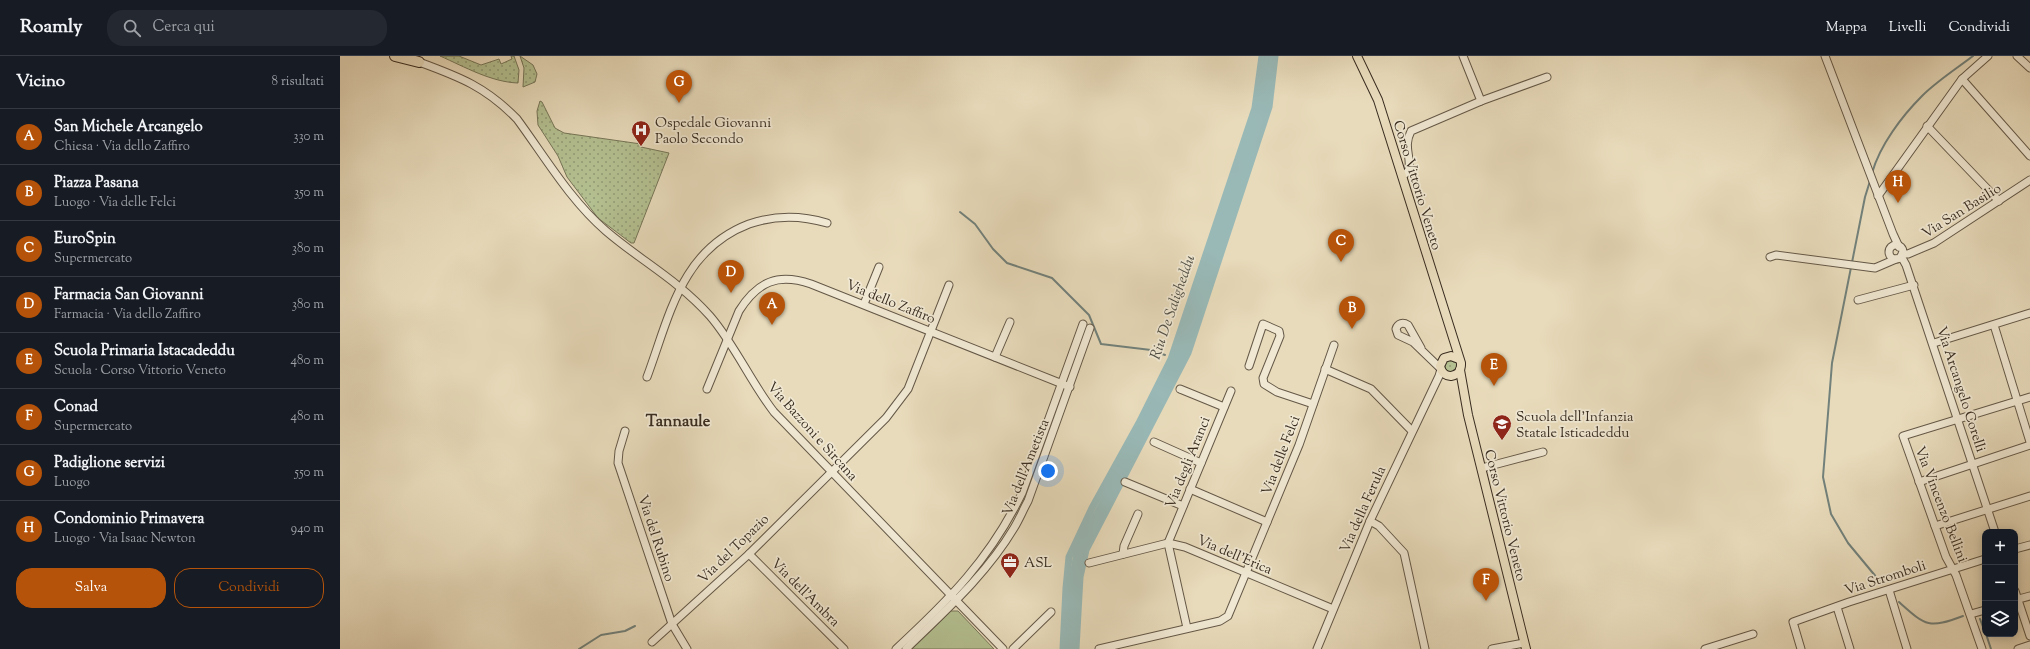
<!DOCTYPE html>
<html lang="it">
<meta charset="utf-8">
<style>
body{margin:0;font-family:"Sorts Mill Goudy",serif;background:#242831;color:#f1f3f6}
.controls{position:absolute;right:12px;bottom:12px;display:grid;overflow:hidden;border-radius:8px;box-shadow:0 2px 10px #0003}
.controls button{width:36px;height:36px;display:grid;place-items:center;padding:0;border:0;border-bottom:1px solid #363941;background:#171b24;color:#f1f3f6;font:20px sans-serif}
.you{position:absolute;left:708px;top:415px;width:14px;height:14px;margin:-10px;border:3px solid #fff;border-radius:50%;background:#1a73e8;box-shadow:0 0 0 6px #1a73e833}
.badge{display:grid;place-items:center;width:26px;height:26px;border-radius:50%;background:#b45309;color:#fff;font-size:13px;font-weight:700}
.pin{position:absolute;translate:-50% -33px;filter:drop-shadow(0 1px 2px #0008)}
.pin::after{content:'';position:absolute;top:21px;width:14px;height:12px;background:inherit;clip-path:polygon(0 0,100% 0,50% 100%)}
.list{margin:0;padding:0;list-style:none}
h2{display:flex;justify-content:space-between;align-items:center;height:52px;margin:0;padding:0 16px;font-size:17px}
h2 small{font-size:13px;font-weight:400;color:#9ea1a6}
.list li{display:grid;grid-template-columns:26px 1fr auto;gap:12px;align-items:center;box-sizing:border-box;height:56px;padding:0 16px;border-top:1px solid #363941}
.list b{display:block;font-size:15px;white-space:nowrap}
.list p{margin:0;font-size:13px;white-space:nowrap;color:#9ea1a6}
.list em{font-size:13px;font-style:normal;color:#9ea1a6}
.actions{display:flex;gap:8px;padding:12px 16px}
.actions a{flex:1;padding:9px 0;border:1px solid #b45309;border-radius:16px;text-align:center;font-size:14px;color:#b45309}
.actions .main{background:#b45309;color:#fff}
.icon{flex:none;width:22px;height:22px;fill:none;stroke:currentColor;stroke-width:2;stroke-linecap:round;stroke-linejoin:round}
.map{position:relative;flex:none;width:1690px;height:593px;overflow:hidden}
header{display:flex;align-items:center;gap:24px;box-sizing:border-box;height:56px;padding:0 20px;background:#171b24;border-bottom:1px solid #363941}
header strong{font-size:19px}
nav{display:flex;gap:22px;margin-inline-start:auto;font-size:14px}
.search{width:280px;height:36px;background:#242831;display:flex;align-items:center;gap:10px;box-sizing:border-box;padding:0 14px;border-radius:16px;color:#9ea1a6;font-size:15px}
main{display:flex}
aside{flex:1;background:#171b24}
.map>svg:first-child{display:block}
.grass{fill:url(#grass-dots);stroke:#767658}
.green{fill:#b4c091;stroke:#767658}
.lines{fill:none;stroke-linecap:round;stroke-linejoin:round}
.stream{stroke:#72817b;stroke-width:2}
.canal{stroke:#99b9b7;stroke-width:7}
.river{stroke:#99b9b7;stroke-width:11}
.minor-casing{stroke:#645847;stroke-width:9}
.major-casing{stroke:#382c20;stroke-width:10}
.highway-casing{stroke:#382c20;stroke-width:12}
.minor{stroke:#f0e8d3;stroke-width:7}
.major{stroke:#e8dbbb;stroke-width:8}
.highway{stroke:#e8dbbb;stroke-width:10}
.labels{text-anchor:middle;stroke-width:3.5;stroke-linejoin:round;paint-order:stroke}
.poi-label{font-size:14px;fill:#382c20;stroke:#f0e8d3;text-anchor:start}
.street-label{font-size:14px;fill:#382c20;stroke:#f0e8d3}
.water-label{font-size:15px;font-style:italic;fill:#504f46;stroke:#f0e8d3}
.quarter-label{font-size:16px;font-weight:bold;fill:#382c20;stroke:#f0e8d3}
</style>
<header>
<strong>Roamly</strong>
<div class="search"><svg class="icon" aria-label="search" viewBox="0 0 24 24"><circle cx="10" cy="10" r="6"/><path d="M15 15l6 6"/></svg>Cerca qui</div>
<nav><a>Mappa</a><a>Livelli</a><a>Condividi</a></nav>
</header>
<main>
<aside>
<h2>Vicino<small>8 risultati</small></h2>
<ul class="list">
<li><span class="badge">A</span><div><b>San Michele Arcangelo</b><p>Chiesa · Via dello Zaffiro</p></div><em>330 m</em></li>
<li><span class="badge">B</span><div><b>Piazza Pasana</b><p>Luogo · Via delle Felci</p></div><em>350 m</em></li>
<li><span class="badge">C</span><div><b>EuroSpin</b><p>Supermercato</p></div><em>380 m</em></li>
<li><span class="badge">D</span><div><b>Farmacia San Giovanni</b><p>Farmacia · Via dello Zaffiro</p></div><em>380 m</em></li>
<li><span class="badge">E</span><div><b>Scuola Primaria Istacadeddu</b><p>Scuola · Corso Vittorio Veneto</p></div><em>480 m</em></li>
<li><span class="badge">F</span><div><b>Conad</b><p>Supermercato</p></div><em>480 m</em></li>
<li><span class="badge">G</span><div><b>Padiglione servizi</b><p>Luogo</p></div><em>550 m</em></li>
<li><span class="badge">H</span><div><b>Condominio Primavera</b><p>Luogo · Via Isaac Newton</p></div><em>940 m</em></li>
</ul>
<div class="actions"><a class="main">Salva</a><a>Condividi</a></div>
</aside>
<div class="map">
<svg width="1690" height="593" viewBox="0 0 1690 593">
<defs>
<pattern id="grass-dots" width="8" height="8" patternUnits="userSpaceOnUse"><rect width="8" height="8" fill="#b4c091"/><path d="M2 2h.1M6 6h.1" fill="none" stroke="#939c76" stroke-width="1.8" stroke-linecap="round"/></pattern>
</defs>
<rect width="100%" height="100%" fill="#e8dbbb"/>
<filter id="stains"><feTurbulence type="fractalNoise" baseFrequency=".005" numOctaves="4"/><feColorMatrix values="0 0 0 0 .2 0 0 0 0 .09 0 0 0 0 .02 0 0 0 .5 -.17"/></filter>
<radialGradient id="worn" r=".72"><stop offset=".6" stop-color="#630" stop-opacity="0"/><stop offset="1" stop-color="#630" stop-opacity=".3"/></radialGradient>
<g class="grass">
<path d="M100,0H119L141,9L159,3L161,8L172,3L171,0H174L179,14L178,27C151,26 125,11 100,0Z"/>
<path d="M180,0L193,9L197,18L195,26L183,31L184,12Z"/>
<path d="M200,45L202,46L215,72L224,77L301,88V91L329,97L294,187H291L258,162L227,121L218,100L198,69L197,55Z"/>
<circle cx="1111" cy="310" r="6"/>
</g>
<path class="green" d="M611,555H618L654,593H572Z"/>
<g class="lines">
<g class="stream">
<path d="M1532,117C1540,89 1562,60 1582,40C1597,25 1616,13 1633,0"/>
<path d="M1530,125L1525,141L1492,307L1483,421L1491,458L1508,487L1542,528"/>
<path d="M620,156L635,168L653,193L667,207L712,222L749,259L761,288L811,294L825,299"/>
<path d="M834,307L836,311"/>
<path d="M1559,546C1586,570 1588,573 1623,560"/>
<path d="M1640,563L1645,576"/>
<path d="M1646,578L1651,593"/>
<path d="M239,593L261,579L285,575L295,570"/>
</g>
<g class="canal">
<path d="M723,593L726,532L729,501L752,452L799,367L831,303L915,52L922,0"/>
<path d="M736,593L740,521L746,494L848,297L929,51L935,0"/>
</g>
<path class="river" d="M731,593L735,521L739,496L836,311L844,289L920,63L930,0"/>
<g class="minor-casing">
<g id="minor">
<path d="M1123,0L1141,45"/>
<path d="M1485,0L1553,178L1559,191"/>
<path d="M1677,0L1690,12"/>
<path d="M79,6C120,21 146,31 177,63C205,101 230,144 266,175C301,205 338,224 370,260C395,289 410,325 434,356L663,593"/>
<path d="M1622,23L1690,100"/>
<path d="M1587,70L1659,145"/>
<path d="M1062,120C1065,118 1068,117 1069,113C1071,99 1063,91 1071,75L1141,45L1207,21"/>
<path d="M1538,140L1622,23L1648,0"/>
<circle cx="1556" cy="196" r="7"/>
<path d="M1562,198H1568L1594,187L1690,124"/>
<path d="M1561,200L1566,209L1655,476"/>
<path d="M1430,201L1436,199L1535,212L1556,203"/>
<path d="M1518,244L1574,229"/>
<path d="M524,248L539,211"/>
<path d="M1654,269L1690,386"/>
<path d="M1594,287L1690,257"/>
<path d="M655,301L670,266"/>
<path d="M909,310L923,268L939,275L940,280L923,322L924,328L937,336L973,348"/>
<path d="M985,313L1031,333L1072,375"/>
<path d="M307,321C330,259 341,194 409,168C435,159 460,159 487,167"/>
<path d="M367,333L399,255C418,225 438,217 471,228L730,331"/>
<path d="M840,333L884,351"/>
<path d="M285,375L279,395L278,407L332,568L347,593"/>
<path d="M814,386L861,407"/>
<path d="M1142,412L1203,396"/>
<path d="M785,426L843,450"/>
<path d="M1579,426L1690,389"/>
<path d="M850,433L927,466"/>
<path d="M1030,465L1039,470L1064,497L1085,593"/>
<path d="M1595,470L1690,440"/>
<path d="M828,487L891,335"/>
<path d="M828,487L847,572"/>
<path d="M1675,493L1690,489"/>
<path d="M409,498L504,593"/>
<path d="M783,498L784,490L798,458"/>
<path d="M749,507L828,487L845,491L993,553"/>
<path d="M1549,534L1567,593"/>
<path d="M1675,535L1690,580"/>
<path d="M1675,544L1690,540"/>
<path d="M1497,551L1510,593"/>
<path d="M1631,558L1645,554"/>
<path d="M312,586L409,498L546,362L568,333L609,229"/>
<path d="M556,593C609,544 650,503 682,437L743,268"/>
<path d="M566,593C605,555 646,519 674,472C679,464 683,454 688,445L750,272"/>
<path d="M673,593L711,556"/>
<path d="M759,593L880,565L888,560L959,389L994,289"/>
<path d="M977,593L1030,465L1099,320L1101,313L1073,286L1058,279L1056,273C1058,267 1063,266 1068,269L1081,292"/>
<path d="M1152,593L1184,587"/>
<path d="M1365,593L1413,578"/>
<path d="M1461,593L1453,566L1509,546L1645,503"/>
<path d="M1642,593L1616,519L1606,501L1563,380L1690,341"/>
<path d="M1678,593L1690,589"/>
</g>
</g>
<g class="major-casing">
<g id="major">
<path d="M1017,0L1038,44L1121,307C1122,322 1103,325 1100,310L1104,302L1111,300L1119,303"/>
<path d="M1120,314L1128,359L1186,593"/>
</g>
</g>
<g class="highway-casing">
<path id="highway" d="M55,0L79,6"/>
</g>
<use href="#minor" class="minor"/>
<use href="#major" class="major"/>
<use href="#highway" class="highway"/>
</g>
<defs>
<g id="hospital-pin" transform="scale(1)"><path d="M0 17L-7.5 6A9.5 9.5 0 1 1 7.5 6Z" fill="#8f2418" stroke="#f0e8d3"/><path d="M-5-5h3v3.5h4V-5h3V5h-3V1.5h-4V5h-3Z" fill="#fff"/></g>
<g id="school-pin" transform="scale(1)"><path d="M0 17L-7.5 6A9.5 9.5 0 1 1 7.5 6Z" fill="#8f2418" stroke="#f0e8d3"/><path d="M0-5L7-2L0 1L-7-2ZM-4 1L0 2.5L4 1V4Q0 6-4 4Z" fill="#fff"/></g>
<g id="office-pin" transform="scale(1)"><path d="M0 17L-7.5 6A9.5 9.5 0 1 1 7.5 6Z" fill="#8f2418" stroke="#f0e8d3"/><path d="M-6-3h4V-5.5h4V-3h4V5H-6ZM-1-4.5V-3h2v-1.5ZM-6 0V1H6V0Z" fill="#fff"/></g>
</defs>
<g fill-rule="evenodd">
<use href="#hospital-pin" x="301" y="74"/>
<use href="#school-pin" x="1162" y="368"/>
<use href="#office-pin" x="670" y="506"/>
</g>
<g class="labels">
<g class="poi-label">
<text x="315" y="71">Ospedale Giovanni<tspan x="315" dy="16">Paolo Secondo</tspan></text>
<text x="1176" y="365">Scuola dell'Infanzia<tspan x="1176" dy="16">Statale Isticadeddu</tspan></text>
<text x="684" y="511">ASL</text>
</g>
<g class="street-label">
<text transform="translate(1078 129) rotate(73)" y="5">Corso Vittorio Veneto</text>
<text transform="translate(1621 154) rotate(-32)" y="5">Via San Basilio</text>
<text transform="translate(551 245) rotate(22)" y="5">Via dello Zaffiro</text>
<text transform="translate(1622 333) rotate(72)" y="5">Via Arcangelo Corelli</text>
<text transform="translate(473 375) rotate(48)" y="5">Via Bazzoni e Sircana</text>
<text transform="translate(940 399) rotate(-69)" y="5">Via delle Felci</text>
<text transform="translate(847 406) rotate(-68)" y="5">Via degli Aranci</text>
<text transform="translate(685 411) rotate(-68)" y="5">Via dell'Ametista</text>
<text transform="translate(1602 448) rotate(69)" y="5">Via Vincenzo Bellini</text>
<text transform="translate(1022 453) rotate(-66)" y="5">Via della Ferula</text>
<text transform="translate(1166 459) rotate(76)" y="5">Corso Vittorio Veneto</text>
<text transform="translate(317 482) rotate(72)" y="5">Via del Rubino</text>
<text transform="translate(393 492) rotate(-44)" y="5">Via del Topazio</text>
<text transform="translate(895 498) rotate(23)" y="5">Via dell'Erica</text>
<text transform="translate(1545 521) rotate(-18)" y="5">Via Stromboli</text>
<text transform="translate(466 536) rotate(45)" y="5">Via dell'Ambra</text>
</g>
<g class="water-label">
<text transform="translate(832 251) rotate(-71)" y="5">Riu De Saligheddu</text>
</g>
<g class="quarter-label">
<text x="338" y="370">Tannaule</text>
</g>
</g>
<rect width="100%" height="100%" filter="url(#stains)"/>
<rect width="100%" height="100%" fill="url(#worn)"/>
</svg>
<div class="controls">
<button>+</button>
<button>−</button>
<button><svg class="icon" aria-label="layers" viewBox="0 0 24 24"><path d="M12 4l9 5-9 5-9-5zM3 14l9 5 9-5"/></svg></button>
</div>
<div class="you"></div>
<div class="pin badge" style="left:432px;top:269px">A</div>
<div class="pin badge" style="left:1012px;top:273px">B</div>
<div class="pin badge" style="left:1001px;top:206px">C</div>
<div class="pin badge" style="left:391px;top:237px">D</div>
<div class="pin badge" style="left:1154px;top:330px">E</div>
<div class="pin badge" style="left:1146px;top:545px">F</div>
<div class="pin badge" style="left:339px;top:47px">G</div>
<div class="pin badge" style="left:1558px;top:147px">H</div>
</div>
</main>
